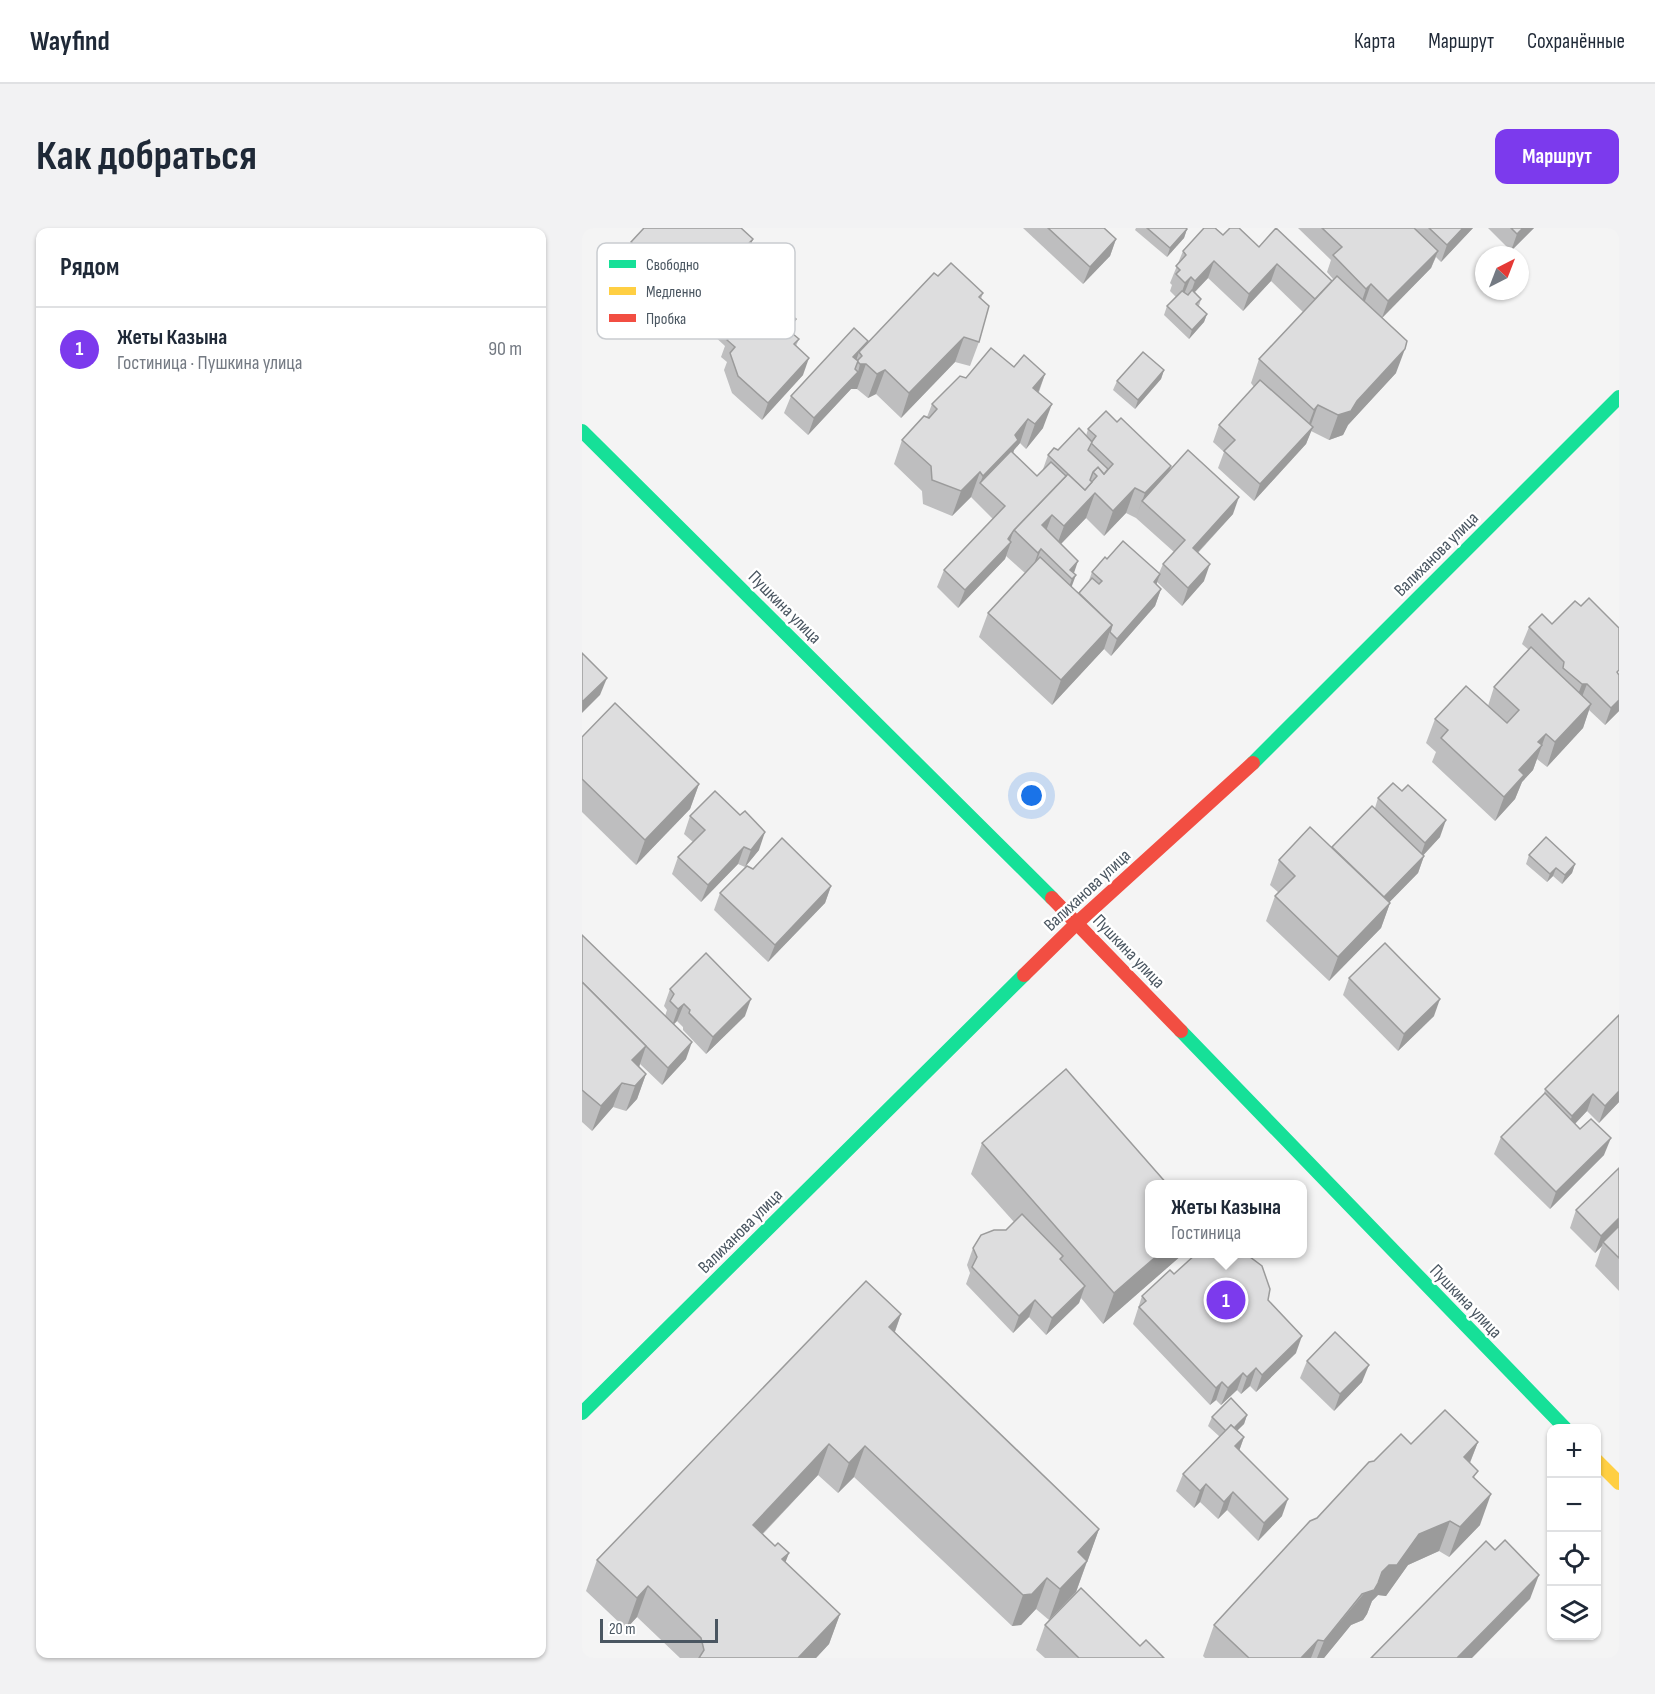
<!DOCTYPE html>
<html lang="ru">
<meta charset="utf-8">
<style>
body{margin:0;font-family:"Sofia Sans Condensed",sans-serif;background:#f2f2f3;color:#1f2937}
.controls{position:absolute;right:18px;bottom:18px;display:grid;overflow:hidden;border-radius:12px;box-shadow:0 2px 4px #0004}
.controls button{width:54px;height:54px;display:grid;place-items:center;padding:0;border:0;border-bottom:2px solid #e0e1e3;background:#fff;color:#1f2937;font:30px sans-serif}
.compass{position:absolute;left:893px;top:18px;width:54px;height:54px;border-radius:50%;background:#fff;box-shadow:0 2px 4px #0004;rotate:42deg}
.scale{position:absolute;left:18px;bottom:15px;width:118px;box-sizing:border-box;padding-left:6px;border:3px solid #4a5661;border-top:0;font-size:16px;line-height:21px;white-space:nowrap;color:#4a5661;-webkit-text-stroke:4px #fff;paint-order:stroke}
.you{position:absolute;left:450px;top:568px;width:21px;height:21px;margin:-15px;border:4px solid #fff;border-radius:50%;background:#1a73e8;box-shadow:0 0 0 9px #1a73e833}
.badge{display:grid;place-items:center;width:39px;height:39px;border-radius:50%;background:#7c3aed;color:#fff;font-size:20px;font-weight:700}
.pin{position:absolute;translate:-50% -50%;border:3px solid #fff;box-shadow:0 2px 6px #0006}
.popup{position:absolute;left:563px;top:952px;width:162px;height:78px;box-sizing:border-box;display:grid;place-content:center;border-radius:12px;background:#fff;filter:drop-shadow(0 2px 4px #0005);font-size:20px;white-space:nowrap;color:#747a83}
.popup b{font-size:22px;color:#1f2937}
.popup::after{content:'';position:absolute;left:50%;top:100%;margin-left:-12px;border:12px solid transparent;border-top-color:#fff}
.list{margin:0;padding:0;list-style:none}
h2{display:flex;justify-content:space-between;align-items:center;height:78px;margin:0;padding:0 24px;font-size:26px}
h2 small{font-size:20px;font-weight:400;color:#747a83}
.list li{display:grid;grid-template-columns:39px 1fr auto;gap:18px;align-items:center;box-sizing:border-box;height:84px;padding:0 24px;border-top:2px solid #e0e1e3}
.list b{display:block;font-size:22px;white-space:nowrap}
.list p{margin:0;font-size:20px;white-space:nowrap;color:#747a83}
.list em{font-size:20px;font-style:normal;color:#747a83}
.icon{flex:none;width:33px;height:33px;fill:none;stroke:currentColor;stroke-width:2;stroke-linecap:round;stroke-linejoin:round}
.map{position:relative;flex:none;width:1037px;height:1430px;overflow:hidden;border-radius:12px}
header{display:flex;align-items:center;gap:36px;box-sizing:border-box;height:84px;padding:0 30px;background:#fff;border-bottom:2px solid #e0e1e3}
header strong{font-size:28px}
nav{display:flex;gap:33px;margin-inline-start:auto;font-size:21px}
.intro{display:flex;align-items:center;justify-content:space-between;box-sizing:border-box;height:144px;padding:0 36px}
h1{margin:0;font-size:42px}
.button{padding:15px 27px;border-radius:12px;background:#7c3aed;color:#fff;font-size:21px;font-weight:700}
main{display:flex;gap:36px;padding:0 36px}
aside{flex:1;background:#fff;border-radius:12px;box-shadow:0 2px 4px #0004}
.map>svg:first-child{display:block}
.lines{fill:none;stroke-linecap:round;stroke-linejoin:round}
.fast{stroke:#16e098;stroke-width:14}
.slow{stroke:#ffcf43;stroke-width:14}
.jam{stroke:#f24e42;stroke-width:14}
.wall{fill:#bebebf;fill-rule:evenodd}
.shaded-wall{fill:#9b9b9b}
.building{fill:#ddddde;stroke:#9b9b9b;stroke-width:1.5}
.labels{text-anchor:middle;stroke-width:5;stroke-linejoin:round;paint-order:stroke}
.street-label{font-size:18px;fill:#4a5661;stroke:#fff}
.key{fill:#fff;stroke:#c9ccd0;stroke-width:1.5}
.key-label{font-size:16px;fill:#4a5661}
</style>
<header>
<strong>Wayfind</strong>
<nav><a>Карта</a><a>Маршрут</a><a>Сохранённые</a></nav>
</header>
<div class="intro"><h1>Как добраться</h1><a class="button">Маршрут</a></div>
<main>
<aside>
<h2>Рядом<small></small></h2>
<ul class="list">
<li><span class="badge">1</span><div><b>Жеты Казына</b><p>Гостиница · Пушкина улица</p></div><em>90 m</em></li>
</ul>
</aside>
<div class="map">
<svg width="1037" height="1430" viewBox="0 0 1037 1430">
<rect width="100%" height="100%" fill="#f4f4f4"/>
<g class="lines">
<g class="fast">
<path d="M0,203L470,670"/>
<path d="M671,535L1037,169"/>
<path d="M599,803L983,1200"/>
<path d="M0,1185L442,747"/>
</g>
<path class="slow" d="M1014,1232L1037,1255"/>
<g class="jam">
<path d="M470,670L599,803"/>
<path d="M442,747L495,695L671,535"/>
</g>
</g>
<g class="wall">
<path d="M441,0H522L534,11L528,28L501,56Z"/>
<path d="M554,0H604L605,1L602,10L585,29L553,2Z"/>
<path d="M716,0H891L859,34L854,29L849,40L800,90L814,145L766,197L761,207L747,212L729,203L724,216L672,273L636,240L642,224L631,214L637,197L672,159L669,155L677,131L721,84L689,53L661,83L626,50L613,64L619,71L617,78L625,86L622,94L607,111L582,87L585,78L594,69L588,63L590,57L588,55L601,23L641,7L677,19L750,53L751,51L745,44L749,32Z"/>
<path d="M906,0H952L929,23Z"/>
<path d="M171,11L162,36L142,56L147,65L139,86L185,81L214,91L209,104L217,111L214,118L221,147L180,192L150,165L142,142L145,134L139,129L143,118L130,106L134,94L132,97L128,95L124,98L120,96L105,111L59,68L62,60L40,38L49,14Z"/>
<path d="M356,48L401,65L399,71L397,114L388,138L373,134L319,190L294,166L286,170L275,161H269L226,207L202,185L209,168L286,113L285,116Z"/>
<path d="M432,139L463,146L457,164L461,200L444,221L438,215L432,222L431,225L455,248L460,244L466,227L504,208L506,201L587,243L651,286L616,325L622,353L600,378L575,354L574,357L579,361L573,378L529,428L522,421L470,477L397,409L406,385L443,345L424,328L423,331L376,380L355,359L362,342L411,291L389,269L370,288L341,276L340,263L312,236L320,212L345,189L350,176L384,150ZM544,285L554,290L592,324L581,336L577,345L525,331L510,344L506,355L497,365L489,359L492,345L479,316L504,290L522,308Z"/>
<path d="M582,142L579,151L553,181L531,162L535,153Z"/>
<path d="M947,399L1037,483L1023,497L1007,482L1001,500L965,539L955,531L951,542L940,554L933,571L913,593L850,534L854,524L844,515L853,491L906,478L912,459L947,422L940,416Z"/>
<path d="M0,509L117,556L108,581L54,637L0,584Z"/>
<path d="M796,570L858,609L841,627L842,628L836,645L807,674L808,675L799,700L747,753L684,693L693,668L697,665L688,657L697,632L750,620L793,580Z"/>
<path d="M158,587L177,622L163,639L156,636L119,674L90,646L96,629L111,614L102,606L108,588Z"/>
<path d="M947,627L993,636L990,645L980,656L971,648L965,654L944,636Z"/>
<path d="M171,641L249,658L243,675L186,734L132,682L138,665Z"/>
<path d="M0,707L83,788L85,782L82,778L88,761L163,788L124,826L101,802V799L95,793L92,796L104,831L80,857L58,836L57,839L64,846L55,871L44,883L31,879L10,903L0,894Z"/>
<path d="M767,750L852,788L816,823L761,767Z"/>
<path d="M1037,787V874L1017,895L1005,883L993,896L1022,927L968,981L912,926L919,909L962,866L963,861Z"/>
<path d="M400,915L567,1026H601L521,1096L499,1070L497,1075L464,1107L447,1089L431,1105L384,1056L388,1045L385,1037L391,1020L424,1002L432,994L389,946Z"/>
<path d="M1037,940V1063L1013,1038L1020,1018L1013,1025L988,1000L994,982Z"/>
<path d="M592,1046L686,1072L714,1125L674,1164L668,1158L659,1166L655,1162L639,1177L634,1172L628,1177L551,1096L560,1068Z"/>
<path d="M319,1086L313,1104L517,1301L494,1364L467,1392L454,1381L439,1397L430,1398L272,1249L256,1265L236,1247L181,1306L193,1318L207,1325L203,1334L258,1386L247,1416L234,1430H98L55,1389L44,1401L4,1363L15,1332Z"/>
<path d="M725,1133L780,1154L752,1183L718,1150Z"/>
<path d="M665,1187L662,1196L655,1203L662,1209L657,1223L700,1288L676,1313L645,1282L636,1291L618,1274L612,1280L594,1263L601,1246L638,1209L626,1198L630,1189Z"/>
<path d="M896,1214L888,1235L893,1251L898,1297L867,1329L857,1323L826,1337L804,1368L796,1367L790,1373L785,1386L781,1392L769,1397L742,1430H623L621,1428L632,1397L735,1290L792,1233L829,1216Z"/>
<path d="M463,1397L582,1430H463L454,1422Z"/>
</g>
<g class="shaded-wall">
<path d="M881,0H891L859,34L865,17Z"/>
<path d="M941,0H952L929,23L935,6Z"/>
<path d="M605,1L602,10L585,29L588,20Z"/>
<path d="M171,11L162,36L141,58L150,33Z"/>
<path d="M534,11L528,28L501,56L508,39Z"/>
<path d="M856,23L849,40L800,90L806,73Z"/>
<path d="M143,26L135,51L125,40Z"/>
<path d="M632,33L626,50L607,70L613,53Z"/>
<path d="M695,36L689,53L661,83L667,66Z"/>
<path d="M609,49L602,66L597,72L603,55Z"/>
<path d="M789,56L783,73L778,78L784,61Z"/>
<path d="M147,65L138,89H136L132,97L141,73Z"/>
<path d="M137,70L128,95L124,98L133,73Z"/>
<path d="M128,71L120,96L105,111L114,87Z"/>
<path d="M625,86L622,94L607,111L610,102Z"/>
<path d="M214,91L207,108L205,101Z"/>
<path d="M382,109L373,134L319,190L327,165Z"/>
<path d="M286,113L279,130L280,128L277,124L272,139L271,129Z"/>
<path d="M823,121L814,145L766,197L761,207L747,212L756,187L775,173Z"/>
<path d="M227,130L221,147L180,192L186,175Z"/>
<path d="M278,136H284L275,161H269L226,207L232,190L276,144Z"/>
<path d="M303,142L294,166L286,170L295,146Z"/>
<path d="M582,142L579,151L553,181L556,172Z"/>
<path d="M463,146L454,170L451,160Z"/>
<path d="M470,176L461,200L444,221L453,196Z"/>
<path d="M736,177L727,202L723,206L732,182Z"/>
<path d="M446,191L438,215L432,222L427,237L398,255L401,248Z"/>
<path d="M731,199L724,216L672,273L678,256Z"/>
<path d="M589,238L580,262L560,273L554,290L563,265Z"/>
<path d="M398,244L389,269L370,288L379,263Z"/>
<path d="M553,260L544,285L522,308L531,283Z"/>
<path d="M513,265L504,290L473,322L482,298Z"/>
<path d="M657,269L651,286L604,337L611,320Z"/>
<path d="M470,287L461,311L451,321L460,297Z"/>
<path d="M431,304L427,316L429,314L423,331L376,380L383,362Z"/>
<path d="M459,321L450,346L447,349L456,325Z"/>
<path d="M496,333L490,351L488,342Z"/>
<path d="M628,336L622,353L600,378L606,360Z"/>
<path d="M578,346L572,363V354Z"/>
<path d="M494,347L485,371L481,375L490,351Z"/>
<path d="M579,361L573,378L529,428L535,411Z"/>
<path d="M530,397L522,421L470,477L479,452Z"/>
<path d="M25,450L18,467L0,485V474Z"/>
<path d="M1000,456H1005L998,474H993Z"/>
<path d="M1037,472V483L1023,497L1029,480Z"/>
<path d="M1009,476L1001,500L965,539L973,514Z"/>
<path d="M964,506L951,542L940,554L933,571L913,593L922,569L937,542L956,514Z"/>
<path d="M117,556L108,581L54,637L63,612Z"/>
<path d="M864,592L858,609L837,632L843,615Z"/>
<path d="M183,604L177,622L163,639L169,622Z"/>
<path d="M162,619L156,636L119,674L126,657Z"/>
<path d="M842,628L836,645L795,687L801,669Z"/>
<path d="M993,636L990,645L980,656L983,647Z"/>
<path d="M974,640L971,648L965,654L968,646Z"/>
<path d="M249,658L243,675L186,734L193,717Z"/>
<path d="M808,675L799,700L747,753L756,729Z"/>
<path d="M169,771L163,788L124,826L131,809Z"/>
<path d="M858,771L852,788L816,823L822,806Z"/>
<path d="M102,776L95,793L90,798L96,781Z"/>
<path d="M110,814L104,831L80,857L86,840Z"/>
<path d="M64,818L56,842L42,857L50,832Z"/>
<path d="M64,846L55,871L44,883L53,858Z"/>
<path d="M40,855L31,879L10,903L19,878Z"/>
<path d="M1037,863V874L1017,895L1023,878Z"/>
<path d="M1011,866L1005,883L984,905L990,888Z"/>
<path d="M1029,910L1022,927L968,981L974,964Z"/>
<path d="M1037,990V1001L1021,1014L1020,1018L1013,1025L1019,1008Z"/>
<path d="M577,1026H601L521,1096L532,1065Z"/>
<path d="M503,1058L497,1075L464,1107L470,1090Z"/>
<path d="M453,1072L447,1089L431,1105L437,1088Z"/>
<path d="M319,1086L308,1117L307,1099Z"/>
<path d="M720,1108L714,1125L674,1164L680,1147Z"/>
<path d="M787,1137L780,1154L752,1183L758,1166Z"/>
<path d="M674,1140L668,1158L659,1166L665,1149Z"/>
<path d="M661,1145L655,1162L639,1177L646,1160Z"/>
<path d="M640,1154L634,1172L628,1177L634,1160Z"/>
<path d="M665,1187L662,1196L643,1214L646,1206Z"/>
<path d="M662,1209L656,1226L653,1218Z"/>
<path d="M896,1214L884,1244L882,1229Z"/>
<path d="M247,1216L236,1247L160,1327L171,1297Z"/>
<path d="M283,1218L272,1249L256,1265L267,1235Z"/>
<path d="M624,1256L618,1274L612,1280L618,1263Z"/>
<path d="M651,1264L645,1282L636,1291L642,1274Z"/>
<path d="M909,1266L898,1297L867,1329L878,1299Z"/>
<path d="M706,1271L700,1288L676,1313L682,1295Z"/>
<path d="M868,1293L857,1323L826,1337L804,1368L796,1367L790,1373L785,1386L781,1392L769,1397L742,1430H735L742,1413L800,1344L837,1306Z"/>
<path d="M517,1301L506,1332L485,1354L496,1324Z"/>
<path d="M207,1325L195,1356L200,1331Z"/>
<path d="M505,1333L494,1364L467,1392L478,1361Z"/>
<path d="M957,1347L948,1371L890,1430H875Z"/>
<path d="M465,1350L454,1381L439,1397L430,1398L441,1367Z"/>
<path d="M66,1358L55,1389L44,1401L55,1370Z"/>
<path d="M258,1386L247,1416L234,1430H216Z"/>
<path d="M736,1412L729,1430H719Z"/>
</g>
<g class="building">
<path d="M62,0H159L171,11L150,33L143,26L125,40L145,59L147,65L141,73L137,70L133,73L128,71L114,87L68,44L75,40L49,14Z"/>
<path d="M466,0H522L534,11L508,39Z"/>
<path d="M565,0H604L605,1L588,20Z"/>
<path d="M622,0H633L641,7L648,0H657L677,19L694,0L750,53L733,71L695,36L667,66L632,33L613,53L609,49L603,55L594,46L598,42L594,38L604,27L601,23Z"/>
<path d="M740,0H832L856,23L806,73L789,56L784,61L751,27L760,19Z"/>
<path d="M847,0H881L865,17Z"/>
<path d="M929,0H941L935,6Z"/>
<path d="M369,35L401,65L397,69L407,78L397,114L382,109L327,165L303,142L295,146L284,136H278L275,133L280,128L277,124L352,45L356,48Z"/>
<path d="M755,48L825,113L823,121L775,173L769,183L756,187L736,177L732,182L677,131Z"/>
<path d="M162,60L185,81L193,72L214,91L205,101L217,111L212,116L227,130L186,175L156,148L148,125L153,119L145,112L152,104L136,89Z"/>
<path d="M610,62L619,71L614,76L625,86L610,102L585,78L600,63L606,67Z"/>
<path d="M272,100L286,113L271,129L276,133L273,141L276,144L232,190L209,168Z"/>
<path d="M409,120L432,139L442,127L463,146L451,160L470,176L453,196L446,191L433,207L436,212L432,216L401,248L398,244L379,263L350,252L349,238L320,212L342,188L347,190L355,181L350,176L378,148L384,150Z"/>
<path d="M561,124L582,142L556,172L535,153Z"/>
<path d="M678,152L731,199L678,256L642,223L653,212L637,197Z"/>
<path d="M524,183L535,194L539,190L589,238L563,265L553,260L531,283L513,265L482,298L470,287L460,297L496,333L488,342L494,347L490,351L459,321L456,325L432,302L486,246L503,262L515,248L511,244L516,239L522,246L531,236L509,215L514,208L506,201Z"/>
<path d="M497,200L510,214L506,222L526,241L522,246L516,239L511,244L508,252L510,254L503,262L466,227L472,220L476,222Z"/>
<path d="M606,222L657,269L611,320L628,336L606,360L581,336L603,312L560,273Z"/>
<path d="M429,223L455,248L469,234L484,248L432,302L426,311L429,314L383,362L362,342L423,278L398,255Z"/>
<path d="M541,313L578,346L572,354L579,361L535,411L528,404L530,397L497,365L510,350L517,356L520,353L510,344L523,329L525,331Z"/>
<path d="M458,329L530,397L479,452L406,385Z"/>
<path d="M1007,370L1037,400V442L1035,444L1037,447V472L1029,480L1005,456H1000L981,440L982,434L947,399L960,386L970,396L993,373L999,378Z"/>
<path d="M949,419L1009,476L973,514L964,506L956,514L960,517L937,542L942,547L922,569L859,510L866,502L853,491L884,458L925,495L937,482L912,459Z"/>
<path d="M0,425L25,450L0,474Z"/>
<path d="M33,475L117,556L63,612L0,551V509Z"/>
<path d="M811,555L820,563L826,557L864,592L843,615L796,570Z"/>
<path d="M133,563L158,587L163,583L183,604L169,622L162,619L126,657L96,629L123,602L108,588Z"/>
<path d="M790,578L842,628L802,669L750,619Z"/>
<path d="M728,599L808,675L756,729L693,668L713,648L697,632Z"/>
<path d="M964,609L993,636L983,647L974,640L968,646L947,627Z"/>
<path d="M200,610L249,658L193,717L138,665L165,638L171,641Z"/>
<path d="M0,707L110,814L86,840L0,754Z"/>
<path d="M803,715L858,771L822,806L767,750Z"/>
<path d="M124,725L169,771L131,809L107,785L108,782L102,776L96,781L88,773L92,766L88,761Z"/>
<path d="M0,754L64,818L50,832L64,846L53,858L40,855L19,878L0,862Z"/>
<path d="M1037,787V863L1023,878L1011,866L990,888L963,861Z"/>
<path d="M484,841L586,957H567V1026H577L532,1065L400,915Z"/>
<path d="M963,865L998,901L1009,891L1029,910L974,964L919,909Z"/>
<path d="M1037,940V990L1019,1008L994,982Z"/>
<path d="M440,986L481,1028L478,1031L503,1058L470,1090L453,1072L437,1088L390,1039L395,1029L391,1020L399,1007L412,1002H424Z"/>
<path d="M1037,998V1030L1021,1014Z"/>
<path d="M614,1026H664L680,1038L688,1061L686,1072L720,1108L680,1147L674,1140L665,1149L661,1145L646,1160L640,1154L634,1160L557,1079L564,1073L560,1068L588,1042L592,1046Z"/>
<path d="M284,1053L319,1086L307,1099L517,1301L496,1324L505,1333L478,1361L465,1350L450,1366L441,1367L283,1218L267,1235L247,1216L171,1297L193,1318L196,1315L207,1325L200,1331L258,1386L216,1430H117L122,1422L119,1410L66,1358L55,1370L15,1332Z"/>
<path d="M753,1104L787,1137L758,1166L725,1133Z"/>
<path d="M649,1170L665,1187L652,1200L649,1197L644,1203L630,1189Z"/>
<path d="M863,1182L896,1214L882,1229L896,1243L891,1249L909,1266L878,1299L868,1293L837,1306L815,1337H807L800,1344L796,1355L792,1362L780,1366L742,1413L736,1412L719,1430H667L632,1397L728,1293L735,1290L787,1234L792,1233L819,1206L829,1216Z"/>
<path d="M649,1197L662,1209L653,1218L706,1271L682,1295L651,1264L642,1274L624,1256L618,1263L601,1246Z"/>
<path d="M923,1312L957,1347L875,1430H789L904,1313L913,1322Z"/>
<path d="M499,1360L558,1418L564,1412L582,1430H497L463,1397Z"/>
</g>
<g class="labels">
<g class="street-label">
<text transform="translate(854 326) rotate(-45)" y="6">Валиханова улица</text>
<text transform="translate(203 379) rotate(45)" y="6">Пушкина улица</text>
<text transform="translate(505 662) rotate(-43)" y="6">Валиханова улица</text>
<text transform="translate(547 723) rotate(46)" y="6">Пушкина улица</text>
<text transform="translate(158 1003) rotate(-45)" y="6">Валиханова улица</text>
<text transform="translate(884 1073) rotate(46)" y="6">Пушкина улица</text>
</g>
</g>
<rect x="15" y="15" width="198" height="96" rx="9" class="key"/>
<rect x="27" y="32" width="27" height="8" fill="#16e098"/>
<rect x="27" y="59" width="27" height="8" fill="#ffcf43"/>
<rect x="27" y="86" width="27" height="8" fill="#f24e42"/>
<g class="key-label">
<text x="64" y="42">Свободно</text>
<text x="64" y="69">Медленно</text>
<text x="64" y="96">Пробка</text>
</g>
</svg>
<div class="controls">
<button>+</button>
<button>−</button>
<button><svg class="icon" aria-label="locate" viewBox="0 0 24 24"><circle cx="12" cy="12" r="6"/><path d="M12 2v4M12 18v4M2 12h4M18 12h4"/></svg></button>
<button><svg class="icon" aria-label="layers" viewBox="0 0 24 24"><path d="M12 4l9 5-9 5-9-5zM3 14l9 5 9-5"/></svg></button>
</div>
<svg class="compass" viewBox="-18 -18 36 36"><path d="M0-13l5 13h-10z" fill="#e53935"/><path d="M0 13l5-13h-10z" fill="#747a83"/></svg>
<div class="scale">20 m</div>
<div class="you"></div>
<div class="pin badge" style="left:644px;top:1072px">1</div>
<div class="popup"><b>Жеты Казына</b>Гостиница</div>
</div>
</main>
